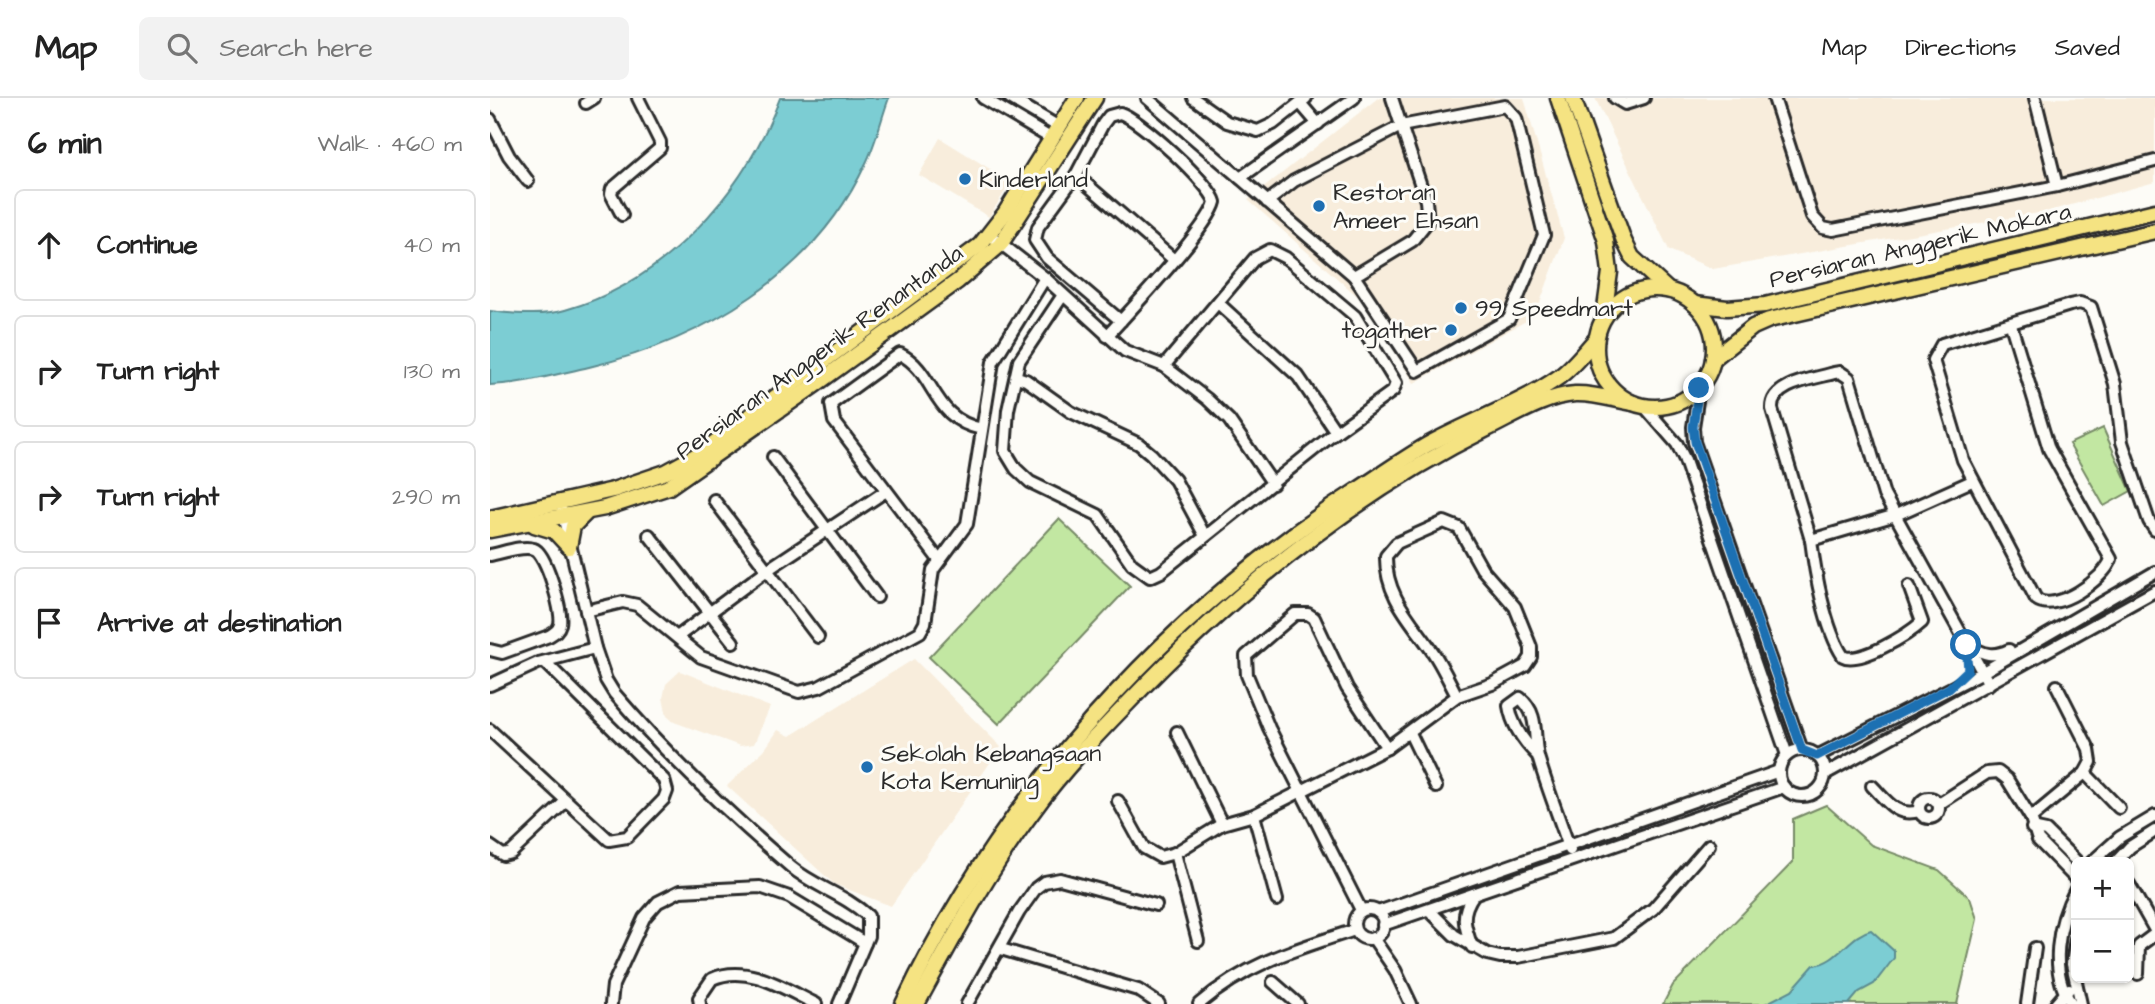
<!DOCTYPE html>
<meta charset="utf-8">
<style>
body{margin:0;font-family:"Architects Daughter",sans-serif;background:#f2f2f2;color:#222}
.controls{position:absolute;right:21px;bottom:21px;display:grid;overflow:hidden;border-radius:10px;box-shadow:0 2px 5px #0004}
.controls button{width:63px;height:63px;display:grid;place-items:center;padding:0;border:0;border-bottom:2px solid #e0e0e0;background:#fff;color:#222;font:35px sans-serif}
.stop{position:absolute;width:21px;height:21px;margin:-16px;border:5px solid #1f6fb2;border-radius:50%;background:#fff}
.stop.end{background:#1f6fb2;border-color:#fff;box-shadow:0 2px 7px #0008}
.list{margin:0;padding:0;list-style:none}
h2{display:flex;justify-content:space-between;align-items:center;height:91px;margin:0;padding:0 28px;font-size:30px}
h2 small{font-size:23px;font-weight:400;color:#767676}
.list li{display:grid;grid-template-columns:46px 1fr auto;gap:21px;align-items:center;box-sizing:border-box;height:112px;margin:0 14px 14px;padding:0 14px;border:2px solid #e0e0e0;border-radius:10px}
.list b{display:block;font-size:26px;white-space:nowrap}
.list em{font-size:23px;font-style:normal;color:#767676}
.icon{flex:none;width:38px;height:38px;fill:none;stroke:currentColor;stroke-width:2;stroke-linecap:round;stroke-linejoin:round}
.map{position:relative;flex:none;width:1665px;height:906px;overflow:hidden}
header{display:flex;align-items:center;gap:42px;box-sizing:border-box;height:98px;padding:0 35px;background:#fff;border-bottom:2px solid #e0e0e0}
header strong{font-size:33px}
nav{display:flex;gap:38px;margin-inline-start:auto;font-size:24px}
.search{width:490px;height:63px;background:#f2f2f2;display:flex;align-items:center;gap:18px;box-sizing:border-box;padding:0 24px;border-radius:10px;color:#767676;font-size:26px}
main{display:flex}
aside{flex:1;background:#fff}
.map>svg:first-child{display:block}
.built{fill:#f8eddc}
.green{fill:#c2e7a2;stroke:#768966;stroke-width:2}
.water{fill:#7ccdd3;stroke:#5c8c90;stroke-width:2}
.lines{fill:none;stroke-linecap:round;stroke-linejoin:round}
.minor-casing{stroke:#2b2b2b;stroke-width:16}
.major-casing{stroke:#2b2b2b;stroke-width:19}
.minor{stroke:#fdfcf7;stroke-width:10}
.major{stroke:#f5e382;stroke-width:14}
.route{stroke:#1f6fb2;stroke-width:9}
.poi-dot{fill:#1f6fb2;stroke:#fdfcf7;stroke-width:2.5}
.labels{text-anchor:middle;stroke-width:6;stroke-linejoin:round;paint-order:stroke}
.poi-label{font-size:24px;fill:#2b2b2b;stroke:#fdfcf7;text-anchor:start}
.street-label{font-size:24px;fill:#2b2b2b;stroke:#fdfcf7}
</style>
<header>
<strong>Map</strong>
<div class="search"><svg class="icon" aria-label="search" viewBox="0 0 24 24"><circle cx="10" cy="10" r="6"/><path d="M15 15l6 6"/></svg>Search here</div>
<nav><a>Map</a><a>Directions</a><a>Saved</a></nav>
</header>
<main>
<aside>
<h2>6 min<small>Walk · 460 m</small></h2>
<ul class="list">
<li><svg class="icon" aria-label="ahead" viewBox="0 0 24 24"><path d="M12 20V5M6 11l6-6 6 6"/></svg><div><b>Continue</b></div><em>40 m</em></li>
<li><svg class="icon" aria-label="right" viewBox="0 0 24 24"><path d="M7 20v-9h11M14 6l5 5-5 5"/></svg><div><b>Turn right</b></div><em>130 m</em></li>
<li><svg class="icon" aria-label="right" viewBox="0 0 24 24"><path d="M7 20v-9h11M14 6l5 5-5 5"/></svg><div><b>Turn right</b></div><em>290 m</em></li>
<li><svg class="icon" aria-label="arrive" viewBox="0 0 24 24"><path d="M6 21V4h12l-3 4 3 4H6"/></svg><div><b>Arrive at destination</b></div></li>
</ul>
</aside>
<div class="map">
<svg width="1665" height="906" viewBox="0 0 1665 906">
<rect width="100%" height="100%" fill="#fdfcf7"/>
<filter id="ink" filterUnits="userSpaceOnUse"><feTurbulence type="fractalNoise" baseFrequency=".0143" numOctaves="2"/><feDisplacementMap in="SourceGraphic" scale="14" xChannelSelector="R" yChannelSelector="G"/><feConvolveMatrix kernelMatrix="1 2 1 2 8 2 1 2 1" color-interpolation-filters="sRGB"/></filter>
<g filter="url(#ink)">
<g class="built">
<path d="M888,0H1034L1074,140L1045,218L924,285L874,204L758,102Z"/>
<path d="M1105,0H1665V84L1555,114L1223,171L1179,152Z"/>
<path d="M450,40L521,84L499,119L429,77Z"/>
<path d="M424,561L511,649L401,808L344,786L237,688L275,651L288,632L300,638Z"/>
<path d="M190,573L280,609L264,646L250,648L184,624L177,618L173,600L176,586Z"/>
</g>
<g class="green">
<path d="M1613,330L1641,393L1614,408L1579,346Z"/>
<path d="M569,421L640,488L509,626L439,559Z"/>
<path d="M1336,707L1381,747L1449,772L1480,800L1487,821L1467,906H1173L1183,887L1303,764V721Z"/>
</g>
<g class="water">
<path d="M290,0H399C391,21 386,45 376,65C325,176 214,242 99,269C67,276 33,286 0,287V213C23,216 53,219 75,212C175,184 254,95 290,0Z"/>
<path d="M1381,832L1404,853V860L1384,886L1369,894L1359,906H1275L1302,892L1324,867C1348,865 1359,837 1381,832Z"/>
</g>
<g class="lines">
<g class="minor-casing">
<g id="minor">
<path d="M493,0L562,41"/>
<path d="M520,0L569,29"/>
<path d="M657,0L864,178L927,273L1019,221L1054,137L1026,20L1015,8L911,28L804,83L777,104"/>
<path d="M703,0L737,24L768,33L783,26L816,0"/>
<path d="M1125,0L1135,6L1154,0"/>
<path d="M1284,0L1322,118L1333,130L1343,132L1567,88L1665,63"/>
<path d="M1545,0L1567,88"/>
<path d="M96,5L104,0"/>
<path d="M810,5L828,26"/>
<path d="M0,21L19,58L38,83"/>
<path d="M586,77L683,161"/>
<path d="M750,80L864,0"/>
<path d="M132,117L121,96L122,91L170,50V44L148,0"/>
<path d="M500,137L555,180L635,253L674,268L717,301L739,322L783,386"/>
<path d="M864,178L922,143L938,123L936,103L902,0"/>
<path d="M573,197L529,263L518,312L515,353L526,371L540,384L608,417L642,466L660,479L671,474L846,334L903,293L906,285L865,218L796,160L780,152L765,160L674,268"/>
<path d="M728,205L808,278L846,334"/>
<path d="M1521,227L1559,351L1621,461C1615,481 1565,516 1546,501L1473,362L1443,262L1452,246L1580,207L1590,205L1601,209L1625,286L1632,344L1659,423L1665,432"/>
<path d="M617,238C638,215 720,128 725,104C720,85 649,21 630,15L619,18L613,26L586,77L548,129L545,142L557,160L631,223"/>
<path d="M527,279L536,282L581,314L649,346L661,356L685,382L715,438"/>
<path d="M1209,290L1203,329L1204,344L1312,652"/>
<path d="M1154,308L1187,346L1194,360L1297,657"/>
<path d="M283,359L387,499"/>
<path d="M224,402L328,539"/>
<path d="M72,413L105,550L116,582L124,595C177,657 239,716 301,769C325,789 354,796 378,818V838L349,906"/>
<path d="M159,437L243,544"/>
<path d="M1321,442L1406,417L1482,383"/>
<path d="M0,457C12,455 32,447 44,451C56,454 73,514 70,526C68,533 64,535 59,538L12,555L0,552"/>
<path d="M449,462L344,323L341,306L410,256C446,274 441,321 492,331"/>
<path d="M1419,488L1432,524C1419,536 1369,567 1353,558C1335,531 1325,474 1321,442L1282,311C1281,285 1324,281 1344,275L1350,274L1359,280L1394,397L1499,586"/>
<path d="M96,513L133,504L147,507L211,559L309,594L329,589L430,534L435,525L443,472L477,426L503,264L555,180"/>
<path d="M187,539L277,472L396,393"/>
<path d="M1479,548C1494,556 1503,560 1519,552"/>
<path d="M0,587L48,565L105,550"/>
<path d="M0,632L119,742L137,739L174,701L177,693L174,682L55,564"/>
<path d="M687,634L732,726"/>
<path d="M920,635L946,689"/>
<circle cx="1312" cy="675" r="23"/>
<path d="M1047,657C1034,644 1022,627 1019,608L1030,600C1051,617 1042,641 1049,662C1058,692 1070,722 1080,752"/>
<path d="M1327,658L1493,574L1665,474"/>
<path d="M1595,675L1629,710"/>
<path d="M1335,676L1665,493"/>
<path d="M1382,688C1397,703 1407,720 1429,713"/>
<circle cx="1439" cy="710" r="10"/>
<path d="M628,703L654,750L670,759L685,755L732,726L764,717L897,650L967,598L1002,586L1035,568L1041,559V549L1025,509L992,471L969,430L954,424L907,445L896,458C895,501 926,527 946,559C954,572 960,585 967,598"/>
<path d="M1449,706L1497,675L1508,674L1517,681L1541,720L1548,742L1585,780"/>
<path d="M764,717L787,802"/>
<path d="M1541,720L1595,675L1601,664L1599,651L1567,588"/>
<path d="M1542,730L1556,733L1587,764"/>
<path d="M0,748L13,757L21,755L75,704"/>
<path d="M685,755L708,843"/>
<path d="M1602,764L1630,739L1665,718"/>
<path d="M1626,764L1640,749L1665,733"/>
<path d="M1639,786L1665,832"/>
<circle cx="879" cy="826" r="15"/>
<path d="M871,812L779,630L757,577L756,558L805,516H818L824,520L857,590L897,650"/>
<path d="M939,812L964,837L997,856L1010,859H1028L1124,840L1163,811L1219,747"/>
<path d="M888,814L1289,673"/>
<path d="M893,827L1294,689"/>
<path d="M883,840L905,872L921,906"/>
<path d="M1586,841L1582,866L1591,906"/>
<path d="M982,849C974,827 970,816 984,796"/>
<path d="M511,851L648,892L669,906"/>
<path d="M1648,876L1649,848L1665,836"/>
<path d="M783,884L808,906"/>
<path d="M121,906L123,887L154,820L168,804L190,793L270,789L299,799L375,845"/>
<path d="M210,906L209,900L222,881C257,865 295,891 326,906"/>
<path d="M477,906L529,814L546,790L554,784L570,781L666,807"/>
<path d="M709,906C757,865 806,851 865,832"/>
<path d="M1537,906L1545,850"/>
<path d="M1566,906L1579,891"/>
<path d="M1582,906C1558,875 1568,824 1586,791"/>
</g>
</g>
<g class="major-casing">
<g id="major">
<path d="M1068,0L1116,143L1120,174L1114,218"/>
<path d="M1083,0L1134,143L1142,159L1178,192"/>
<circle cx="1165" cy="250" r="59"/>
<path d="M1204,206L1237,210L1275,207L1665,113"/>
<path d="M1223,261L1263,229L1279,222L1665,133"/>
<path d="M0,420L123,392L176,374L209,356L490,147L515,115L587,0"/>
<path d="M44,427L64,433L79,449"/>
<path d="M0,432L115,410L179,389L325,287L468,183L510,147L605,0"/>
<path d="M79,449L83,428L96,415"/>
<path d="M413,906C511,699 674,517 866,393C889,378 913,361 937,347C978,324 1031,306 1069,279C1083,269 1094,254 1106,241"/>
<path d="M427,906C463,840 499,772 544,712C572,673 605,639 638,605C742,496 861,398 997,331C1024,318 1055,298 1085,296C1103,295 1125,302 1143,305"/>
</g>
</g>
<use href="#minor" class="minor"/>
<use href="#major" class="major"/>
</g>
</g>
<g class="lines" filter="url(#ink)">
<path class="route" d="M1209,290L1203,329L1205,344L1312,652L1327,658L1459,590L1478,572L1476,547"/>
</g>
<g class="poi-dot">
<circle cx="475" cy="81" r="7"/>
<circle cx="829" cy="108" r="7"/>
<circle cx="971" cy="210" r="7"/>
<circle cx="961" cy="232" r="7"/>
<circle cx="377" cy="669" r="7"/>
</g>
<g class="labels">
<g class="poi-label">
<text x="489" y="89">Kinderland</text>
<text x="843" y="102">Restoran<tspan x="843" dy="28">Ameer Ehsan</tspan></text>
<text x="985" y="218">99 Speedmart</text>
<text x="947" y="240" text-anchor="end">togather</text>
<text x="391" y="663">Sekolah Kebangsaan<tspan x="391" dy="28">Kota Kemuning</tspan></text>
</g>
<g class="street-label">
<text transform="translate(1430 147) rotate(-13)" y="8">Persiaran Anggerik Mokara</text>
<text transform="translate(329 254) rotate(-36)" y="8">Persiaran Anggerik Renantanda</text>
</g>
</g>
</svg>
<div class="controls">
<button>+</button>
<button>−</button>
</div>
<div class="stop" style="left:1476px;top:547px"></div>
<div class="stop end" style="left:1209px;top:290px"></div>
</div>
</main>
